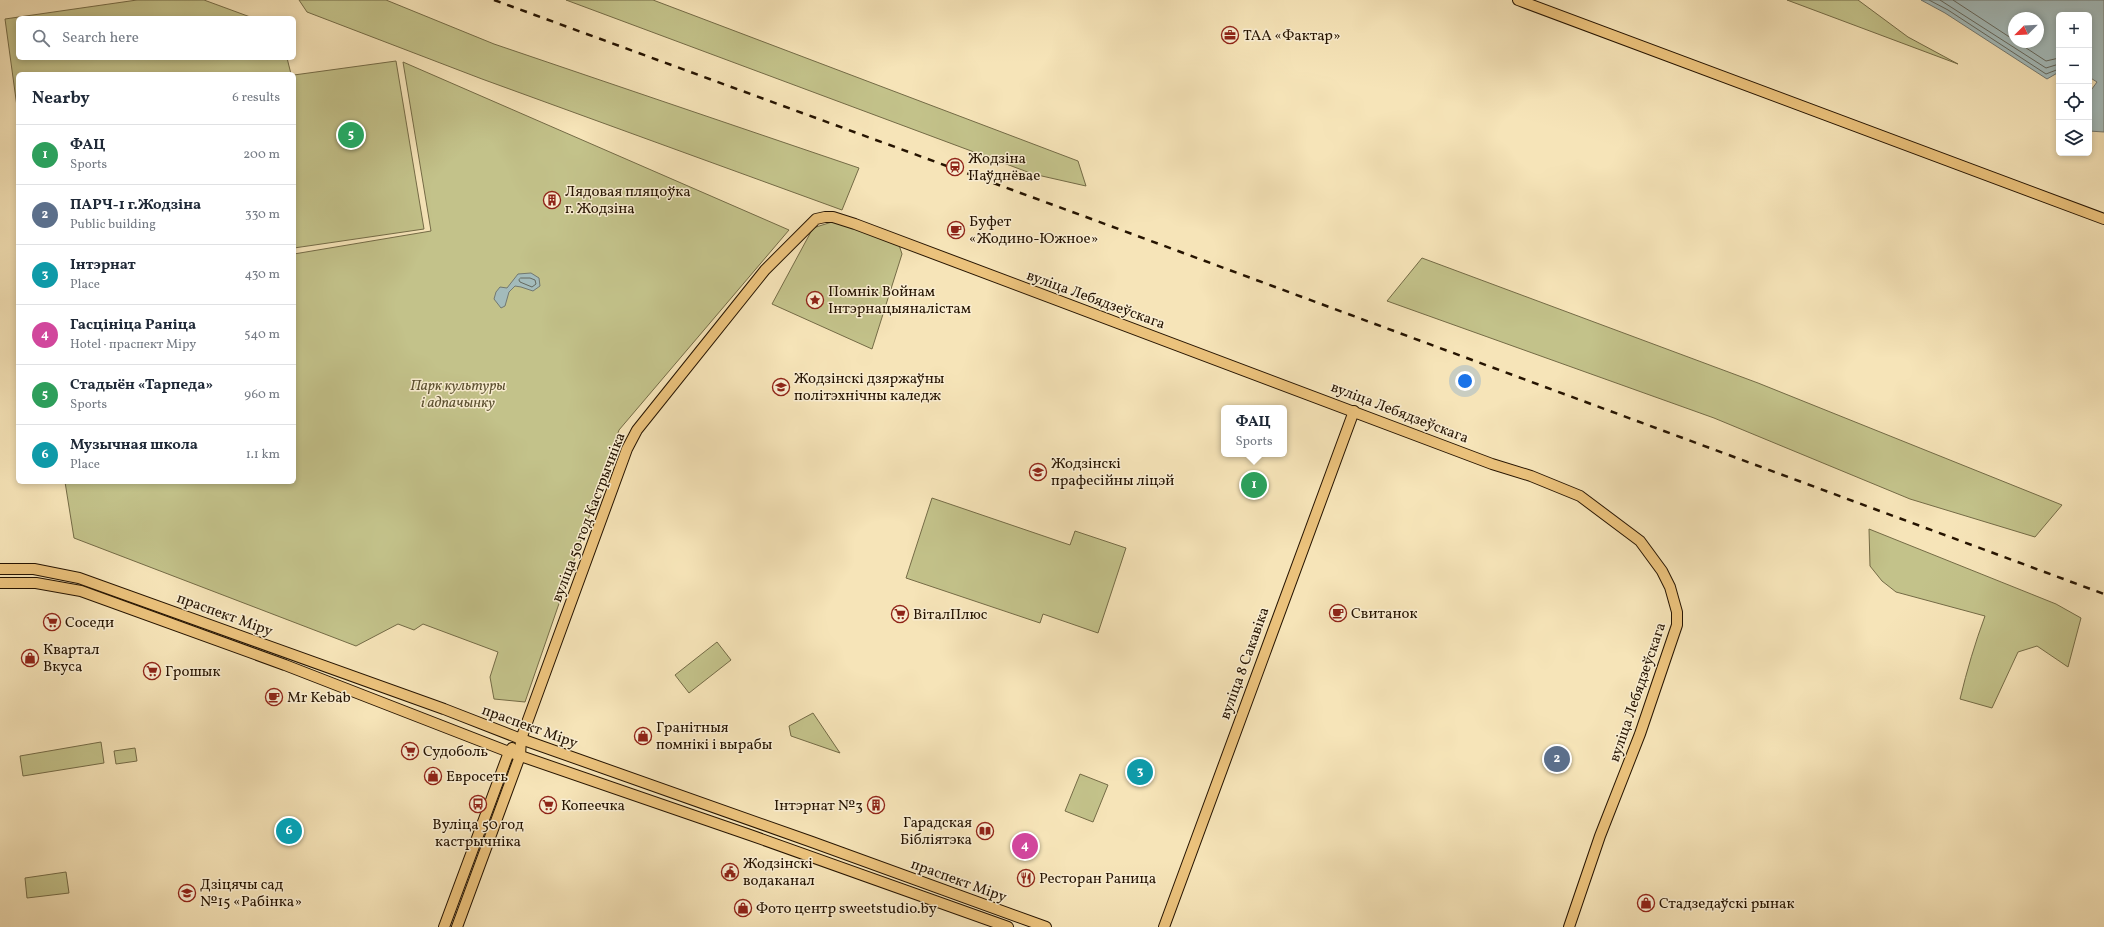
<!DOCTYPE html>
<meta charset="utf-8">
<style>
body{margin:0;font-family:Vollkorn,serif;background:#f6f6f7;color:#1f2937}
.controls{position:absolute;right:12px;top:12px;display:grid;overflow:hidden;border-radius:6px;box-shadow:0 2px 6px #0003}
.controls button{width:36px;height:36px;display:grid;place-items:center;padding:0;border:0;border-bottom:1px solid #e0e1e3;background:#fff;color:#1f2937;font:20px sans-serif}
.compass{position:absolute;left:2008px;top:12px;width:36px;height:36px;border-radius:50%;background:#fff;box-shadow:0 2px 6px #0003;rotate:246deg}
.you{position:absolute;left:1465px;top:381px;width:14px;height:14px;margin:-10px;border:3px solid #fff;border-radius:50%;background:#1a73e8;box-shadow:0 0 0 6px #1a73e833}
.badge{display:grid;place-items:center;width:26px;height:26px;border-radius:50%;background:#0f766e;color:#fff;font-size:13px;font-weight:700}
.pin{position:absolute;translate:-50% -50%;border:2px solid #fff;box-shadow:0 1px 4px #0006}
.popup{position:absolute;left:1221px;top:405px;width:66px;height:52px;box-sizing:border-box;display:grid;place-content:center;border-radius:6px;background:#fff;filter:drop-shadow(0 1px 3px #0005);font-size:13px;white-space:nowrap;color:#747a83}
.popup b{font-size:15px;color:#1f2937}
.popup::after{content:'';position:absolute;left:50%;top:100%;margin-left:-8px;border:8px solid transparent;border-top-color:#fff}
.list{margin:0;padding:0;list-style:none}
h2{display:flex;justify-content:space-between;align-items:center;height:52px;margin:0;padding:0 16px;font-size:17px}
h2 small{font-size:13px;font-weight:400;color:#747a83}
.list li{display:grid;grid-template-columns:26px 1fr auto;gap:12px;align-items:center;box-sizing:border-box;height:60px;padding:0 16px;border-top:1px solid #e0e1e3}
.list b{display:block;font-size:15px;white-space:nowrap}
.list p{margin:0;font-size:13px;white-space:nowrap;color:#747a83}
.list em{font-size:13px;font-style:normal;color:#747a83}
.icon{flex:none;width:22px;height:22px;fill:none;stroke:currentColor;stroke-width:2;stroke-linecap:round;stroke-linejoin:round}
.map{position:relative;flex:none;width:2104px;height:927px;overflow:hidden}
.search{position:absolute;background:#fff;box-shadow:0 2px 6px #0003;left:16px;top:16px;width:280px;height:44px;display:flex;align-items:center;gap:10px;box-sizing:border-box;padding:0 14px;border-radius:6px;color:#747a83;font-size:15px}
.panel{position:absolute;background:#fff;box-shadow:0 2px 6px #0003;left:16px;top:72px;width:280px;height:412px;border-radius:6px}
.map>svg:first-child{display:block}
.green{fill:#c3c28a;stroke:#746b46}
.water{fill:#a3bbbb;stroke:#717871;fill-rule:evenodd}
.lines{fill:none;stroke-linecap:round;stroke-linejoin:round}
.shore{stroke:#64685e;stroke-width:1}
.major-casing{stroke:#261401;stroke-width:12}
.major{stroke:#ebc27c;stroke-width:10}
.rail{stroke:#261401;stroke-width:2.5;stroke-dasharray:7 7;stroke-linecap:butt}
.labels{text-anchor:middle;stroke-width:3;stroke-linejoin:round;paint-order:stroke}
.poi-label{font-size:15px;fill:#261401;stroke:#f9edd1;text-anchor:start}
.street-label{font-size:15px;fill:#261401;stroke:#f9edd1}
.park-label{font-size:15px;font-style:italic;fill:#5d5131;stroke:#f9edd1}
</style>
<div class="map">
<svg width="2104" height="927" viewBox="0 0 2104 927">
<rect width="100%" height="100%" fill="#f6e4b8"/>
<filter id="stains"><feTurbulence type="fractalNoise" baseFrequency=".005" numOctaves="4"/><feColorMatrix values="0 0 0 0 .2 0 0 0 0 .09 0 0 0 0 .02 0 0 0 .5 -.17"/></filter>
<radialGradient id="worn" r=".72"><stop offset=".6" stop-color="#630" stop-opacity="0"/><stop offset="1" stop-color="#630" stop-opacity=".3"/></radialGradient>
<g class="green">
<path d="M137,0H204L253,18H18V58H287L291,74H18V114L5,19Z"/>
<path d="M299,0H386L494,44L859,168L842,210L482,79L307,12Z"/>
<path d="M566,0H653L1078,161L1086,186L1033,174Z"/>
<path d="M1787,0H1858L1908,37L1958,64Z"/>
<path d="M396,61L424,229L294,248V75Z"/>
<path d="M403,62L789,230L619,430L525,702L494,699L490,677L498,652L423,624L414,630L398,624L356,646L74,538L65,482H294V254L431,231Z"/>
<path d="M835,221L899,245L902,254L872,349L772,304L813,228Z"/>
<path d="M1422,258L1758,383L2062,505L2035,537L1910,499L1714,418L1387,301Z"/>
<path d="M932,498L1070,545L1075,531L1126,548L1098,633L1043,614L1040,623L906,578Z"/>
<path d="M1869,529L2056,604L2081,618L2068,667L2037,646L2018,652L1992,708L1960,699C1967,670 1975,643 1985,616L1896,592L1882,581L1870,566Z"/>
<path d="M717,642L731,660L689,693L675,675Z"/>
<path d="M813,713L840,753L791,736L789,726Z"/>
<path d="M101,742L104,763L23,776L20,756Z"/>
<path d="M135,748L137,761L116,764L114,751Z"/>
<path d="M1080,774L1108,785L1093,822L1065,811Z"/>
<path d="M66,872L69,893L27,898L25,878Z"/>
</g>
<g class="water">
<path d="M1921,0H2104V132L2089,131V93L2097,82L2089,77V15H2059V72L2047,79L1945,13ZM2014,18H2038V42H2014Z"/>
<path d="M531,273L539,278L540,286L533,291L521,287L515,286L509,292L505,306L501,308L494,299L496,292L500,287L507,288L518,274Z"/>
</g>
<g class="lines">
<g class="shore">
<path d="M1929,0L1948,10L2046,74L2059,69"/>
<path d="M1940,0L2046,68L2059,64"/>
<path d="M1953,0L2014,40"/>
<path d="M2017,42L2046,61L2059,58"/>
<path d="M521,278H530L535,280L536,284L532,287L520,282L519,280Z"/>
</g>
<g class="major-casing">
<g id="major">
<path d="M1518,0L2104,219"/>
<path d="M0,569H34L79,578L444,709L521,739L812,842L1046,927"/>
<path d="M0,583H36L81,591L285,665L509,752L750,835L1008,927"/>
<path d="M444,927L509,752L512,748"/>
<path d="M457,927L520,756L521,739L627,449L637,430L765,270L816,219L825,217H833L855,224L1492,464L1531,476L1580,496L1640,541L1662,571L1670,587L1677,612V625L1640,734L1600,836L1569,927"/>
<path d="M1164,927L1354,411"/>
</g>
</g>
<use href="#major" class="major"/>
<path class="rail" d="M494,0L1097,221L2104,594"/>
</g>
<defs>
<g id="office-ring" transform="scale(0.9)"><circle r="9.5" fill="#f9edd1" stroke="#8f2418" stroke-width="1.5"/><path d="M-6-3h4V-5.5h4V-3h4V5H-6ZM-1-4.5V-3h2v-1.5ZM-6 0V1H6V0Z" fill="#8f2418"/></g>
<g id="station-ring" transform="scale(0.9)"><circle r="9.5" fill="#f9edd1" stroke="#8f2418" stroke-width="1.5"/><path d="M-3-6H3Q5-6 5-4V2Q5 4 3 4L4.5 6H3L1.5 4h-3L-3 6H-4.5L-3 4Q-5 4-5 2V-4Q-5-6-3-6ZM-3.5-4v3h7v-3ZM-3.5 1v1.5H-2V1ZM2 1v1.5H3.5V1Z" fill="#8f2418"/></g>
<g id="building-ring" transform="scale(0.9)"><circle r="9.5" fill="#f9edd1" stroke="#8f2418" stroke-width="1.5"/><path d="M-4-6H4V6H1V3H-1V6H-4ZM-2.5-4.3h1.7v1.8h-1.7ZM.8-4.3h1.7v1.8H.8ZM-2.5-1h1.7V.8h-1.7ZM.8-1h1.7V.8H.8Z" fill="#8f2418"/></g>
<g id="cafe-ring" transform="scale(0.9)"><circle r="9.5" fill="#f9edd1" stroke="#8f2418" stroke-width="1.5"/><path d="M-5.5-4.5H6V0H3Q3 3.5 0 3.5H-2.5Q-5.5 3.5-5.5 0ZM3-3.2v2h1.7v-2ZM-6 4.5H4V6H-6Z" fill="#8f2418"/></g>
<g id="sight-ring" transform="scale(0.9)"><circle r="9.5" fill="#f9edd1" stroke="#8f2418" stroke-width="1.5"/><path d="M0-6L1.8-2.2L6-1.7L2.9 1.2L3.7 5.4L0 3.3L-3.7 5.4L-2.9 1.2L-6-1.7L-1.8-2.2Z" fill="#8f2418"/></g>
<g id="university-ring" transform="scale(0.9)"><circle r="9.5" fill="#f9edd1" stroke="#8f2418" stroke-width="1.5"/><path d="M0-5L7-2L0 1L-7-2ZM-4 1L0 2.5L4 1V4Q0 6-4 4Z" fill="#8f2418"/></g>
<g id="supermarket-ring" transform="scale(0.9)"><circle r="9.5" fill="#f9edd1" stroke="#8f2418" stroke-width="1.5"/><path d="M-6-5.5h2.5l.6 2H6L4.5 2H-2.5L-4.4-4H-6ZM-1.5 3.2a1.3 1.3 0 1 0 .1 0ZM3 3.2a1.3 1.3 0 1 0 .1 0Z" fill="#8f2418"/></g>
<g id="shop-ring" transform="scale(0.9)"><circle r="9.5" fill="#f9edd1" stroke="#8f2418" stroke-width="1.5"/><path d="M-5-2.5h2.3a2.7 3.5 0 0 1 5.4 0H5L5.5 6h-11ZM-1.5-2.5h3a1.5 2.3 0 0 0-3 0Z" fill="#8f2418"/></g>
<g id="bus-ring" transform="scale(0.9)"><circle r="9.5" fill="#f9edd1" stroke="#8f2418" stroke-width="1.5"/><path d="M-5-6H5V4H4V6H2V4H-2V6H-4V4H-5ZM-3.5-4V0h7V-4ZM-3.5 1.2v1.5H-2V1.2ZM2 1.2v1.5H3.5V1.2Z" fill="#8f2418"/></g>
<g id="library-ring" transform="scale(0.9)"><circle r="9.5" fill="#f9edd1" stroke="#8f2418" stroke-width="1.5"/><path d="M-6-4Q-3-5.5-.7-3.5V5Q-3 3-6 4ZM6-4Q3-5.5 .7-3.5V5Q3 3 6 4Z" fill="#8f2418"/></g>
<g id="civic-ring" transform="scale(0.9)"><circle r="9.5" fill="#f9edd1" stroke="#8f2418" stroke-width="1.5"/><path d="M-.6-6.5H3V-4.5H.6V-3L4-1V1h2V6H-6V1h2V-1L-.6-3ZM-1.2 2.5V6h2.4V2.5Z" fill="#8f2418"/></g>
<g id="restaurant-ring" transform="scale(0.9)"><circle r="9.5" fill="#f9edd1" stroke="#8f2418" stroke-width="1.5"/><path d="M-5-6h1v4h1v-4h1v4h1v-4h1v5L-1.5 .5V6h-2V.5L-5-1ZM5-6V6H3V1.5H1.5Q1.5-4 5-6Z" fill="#8f2418"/></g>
<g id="school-ring" transform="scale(0.9)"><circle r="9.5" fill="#f9edd1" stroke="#8f2418" stroke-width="1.5"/><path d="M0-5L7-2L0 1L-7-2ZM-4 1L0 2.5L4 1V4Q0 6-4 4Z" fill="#8f2418"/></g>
</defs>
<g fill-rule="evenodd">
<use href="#office-ring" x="1230" y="35"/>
<use href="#station-ring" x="955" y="167"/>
<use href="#building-ring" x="552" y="200"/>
<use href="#cafe-ring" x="956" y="230"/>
<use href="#sight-ring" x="815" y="300"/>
<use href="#university-ring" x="781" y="387"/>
<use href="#university-ring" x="1038" y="472"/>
<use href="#cafe-ring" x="1338" y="613"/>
<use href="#supermarket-ring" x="900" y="614"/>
<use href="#supermarket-ring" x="52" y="622"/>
<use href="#shop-ring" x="30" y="658"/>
<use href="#supermarket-ring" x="152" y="671"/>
<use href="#cafe-ring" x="274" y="697"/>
<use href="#shop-ring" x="643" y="736"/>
<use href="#supermarket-ring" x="410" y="751"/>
<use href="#shop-ring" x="433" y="776"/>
<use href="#bus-ring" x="478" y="804"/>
<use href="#supermarket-ring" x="548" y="805"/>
<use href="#building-ring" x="876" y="805"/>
<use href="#library-ring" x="985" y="831"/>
<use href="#civic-ring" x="730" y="872"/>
<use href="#restaurant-ring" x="1026" y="878"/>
<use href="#school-ring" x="187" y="893"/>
<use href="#shop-ring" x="1646" y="903"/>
<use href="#shop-ring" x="743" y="908"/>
</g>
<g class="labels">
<g class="poi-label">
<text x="1243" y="40">ТАА «Фактар»</text>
<text x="968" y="163">Жодзіна<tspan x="968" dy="17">Паўднёвае</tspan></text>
<text x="565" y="196">Лядовая пляцоўка<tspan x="565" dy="17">г. Жодзіна</tspan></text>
<text x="969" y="226">Буфет<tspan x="969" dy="17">«Жодино-Южное»</tspan></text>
<text x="828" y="296">Помнік Войнам<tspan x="828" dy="17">Інтэрнацыяналістам</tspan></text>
<text x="794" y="383">Жодзінскі дзяржаўны<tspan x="794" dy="17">політэхнічны каледж</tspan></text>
<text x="1051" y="468">Жодзінскі<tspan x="1051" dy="17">прафесійны ліцэй</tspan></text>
<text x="1351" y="618">Свитанок</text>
<text x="913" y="619">ВіталПлюс</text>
<text x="65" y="627">Соседи</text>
<text x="43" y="654">Квартал<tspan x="43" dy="17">Вкуса</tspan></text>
<text x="165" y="676">Грошык</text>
<text x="287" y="702">Mr Kebab</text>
<text x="656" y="732">Гранітныя<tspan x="656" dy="17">помнікі і вырабы</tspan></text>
<text x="423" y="756">Судоболь</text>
<text x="446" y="781">Евросеть</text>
<text x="561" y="810">Копеечка</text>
<text x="863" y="810" text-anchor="end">Інтэрнат №3</text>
<text x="972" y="827" text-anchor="end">Гарадская<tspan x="972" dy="17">Бібліятэка</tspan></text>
<text x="478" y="829" text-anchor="middle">Вуліца 50 год<tspan x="478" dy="17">кастрычніка</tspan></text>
<text x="743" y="868">Жодзінскі<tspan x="743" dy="17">водаканал</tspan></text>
<text x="1039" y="883">Ресторан Раница</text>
<text x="200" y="889">Дзіцячы сад<tspan x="200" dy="17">№15 «Рабінка»</tspan></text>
<text x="1659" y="908">Стадзедаўскі рынак</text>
<text x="756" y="913">Фото центр sweetstudio.by</text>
</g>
<g class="street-label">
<text transform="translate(1096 299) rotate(20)" y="5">вуліца Лебядзеўскага</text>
<text transform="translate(1400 412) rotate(21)" y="5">вуліца Лебядзеўскага</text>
<text transform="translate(588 517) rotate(-69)" y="5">вуліца 50 год Кастрычніка</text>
<text transform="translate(225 614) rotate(20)" y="5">праспект Міру</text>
<text transform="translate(1244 663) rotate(-70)" y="5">вуліца 8 Сакавіка</text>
<text transform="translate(1637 692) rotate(-71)" y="5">вуліца Лебядзеўскага</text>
<text transform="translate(530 726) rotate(20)" y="5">праспект Міру</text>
<text transform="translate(959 880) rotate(20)" y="5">праспект Міру</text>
</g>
<g class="park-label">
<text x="458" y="390">Парк культуры<tspan x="458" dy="17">і адпачынку</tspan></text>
</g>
</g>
<rect width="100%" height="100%" filter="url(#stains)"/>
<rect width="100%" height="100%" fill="url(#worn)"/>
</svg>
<div class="controls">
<button>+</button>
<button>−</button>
<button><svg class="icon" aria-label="locate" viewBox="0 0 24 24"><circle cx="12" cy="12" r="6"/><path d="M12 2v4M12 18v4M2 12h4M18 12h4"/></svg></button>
<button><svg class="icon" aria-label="layers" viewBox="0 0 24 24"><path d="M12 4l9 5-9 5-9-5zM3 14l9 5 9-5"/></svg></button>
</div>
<svg class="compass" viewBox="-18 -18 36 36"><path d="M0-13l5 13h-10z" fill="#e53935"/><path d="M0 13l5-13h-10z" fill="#747a83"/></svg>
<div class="you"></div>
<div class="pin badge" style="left:1254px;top:485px;background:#2e9e5b">1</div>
<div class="popup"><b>ФАЦ</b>Sports</div>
<div class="pin badge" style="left:1557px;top:759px;background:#5c6f8a">2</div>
<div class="pin badge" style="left:1140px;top:772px;background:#0f9aa8">3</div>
<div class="pin badge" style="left:1025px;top:846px;background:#d1479c">4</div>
<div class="pin badge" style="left:351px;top:135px;background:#2e9e5b">5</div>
<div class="pin badge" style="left:289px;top:831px;background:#0f9aa8">6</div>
<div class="search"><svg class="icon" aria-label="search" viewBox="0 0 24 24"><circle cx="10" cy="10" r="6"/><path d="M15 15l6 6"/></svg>Search here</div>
<section class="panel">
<h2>Nearby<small>6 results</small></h2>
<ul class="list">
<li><span class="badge" style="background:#2e9e5b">1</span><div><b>ФАЦ</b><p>Sports</p></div><em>200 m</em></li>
<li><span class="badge" style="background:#5c6f8a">2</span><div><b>ПАРЧ-1 г.Жодзіна</b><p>Public building</p></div><em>330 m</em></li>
<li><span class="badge" style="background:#0f9aa8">3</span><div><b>Інтэрнат</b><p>Place</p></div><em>430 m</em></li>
<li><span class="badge" style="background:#d1479c">4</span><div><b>Гасцініца Раніца</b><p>Hotel · праспект Міру</p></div><em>540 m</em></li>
<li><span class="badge" style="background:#2e9e5b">5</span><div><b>Стадыён «Тарпеда»</b><p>Sports</p></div><em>960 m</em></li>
<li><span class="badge" style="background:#0f9aa8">6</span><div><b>Музычная школа</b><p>Place</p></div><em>1.1 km</em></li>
</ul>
</section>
</div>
